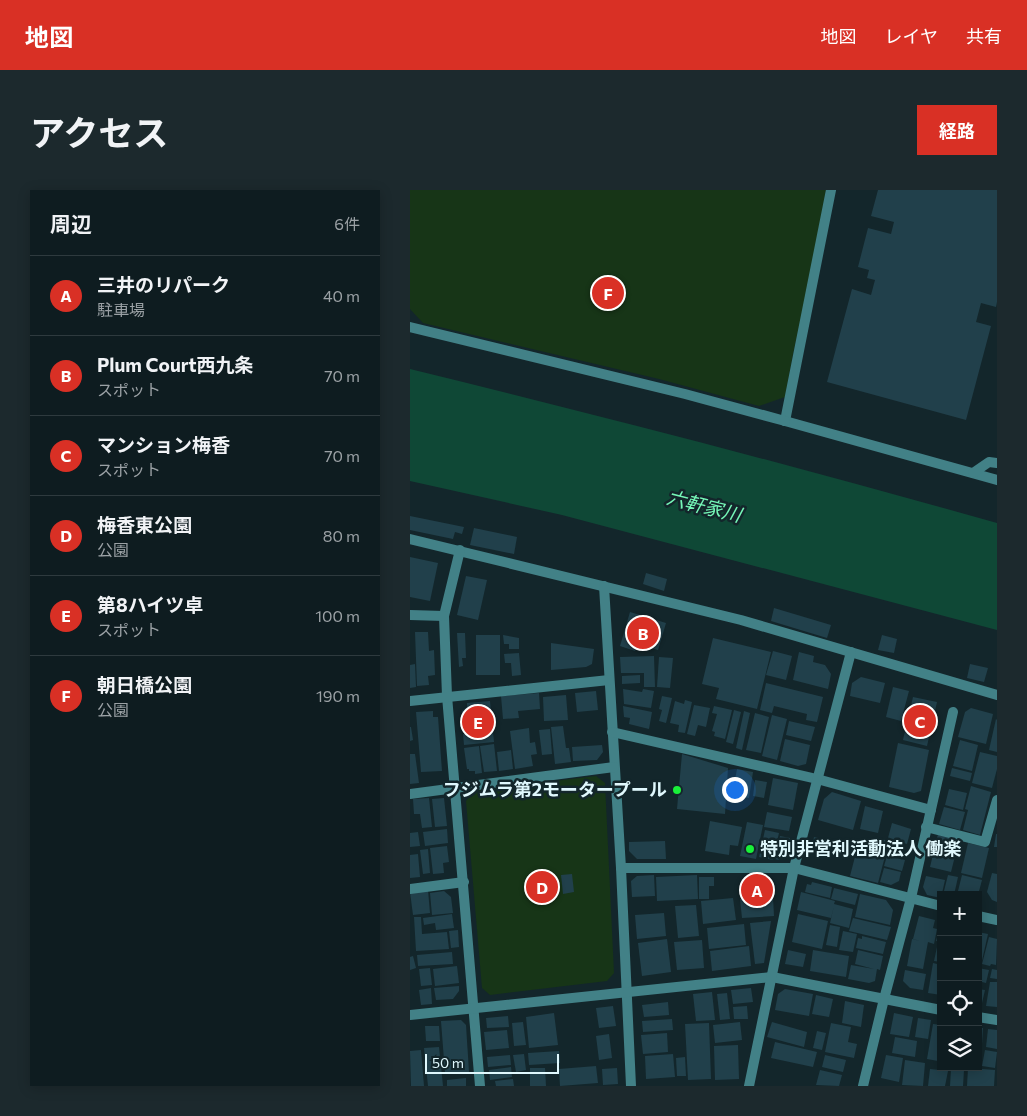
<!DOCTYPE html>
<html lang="ja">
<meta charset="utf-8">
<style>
body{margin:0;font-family:Commissioner,"Noto Sans JP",sans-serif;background:#1c292d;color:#f1f3f6}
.controls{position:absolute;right:15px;bottom:15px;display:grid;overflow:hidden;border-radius:0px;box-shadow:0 2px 12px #0003}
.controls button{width:45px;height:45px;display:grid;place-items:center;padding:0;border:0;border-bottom:1px solid #2e3a3e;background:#0e1c20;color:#f1f3f6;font:25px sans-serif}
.scale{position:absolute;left:15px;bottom:12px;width:134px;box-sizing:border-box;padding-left:5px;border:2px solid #e0f8fd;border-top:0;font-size:14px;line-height:18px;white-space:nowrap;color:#e0f8fd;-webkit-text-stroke:4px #13262b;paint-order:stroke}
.you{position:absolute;left:324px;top:599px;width:18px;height:18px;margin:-12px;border:4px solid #fff;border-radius:50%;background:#1a73e8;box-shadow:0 0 0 8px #1a73e833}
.badge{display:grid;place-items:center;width:32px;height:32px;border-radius:50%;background:#d93025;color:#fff;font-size:16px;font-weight:700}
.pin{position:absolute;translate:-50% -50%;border:2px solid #fff;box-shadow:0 1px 5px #0006}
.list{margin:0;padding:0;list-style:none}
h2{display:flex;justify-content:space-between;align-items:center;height:65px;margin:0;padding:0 20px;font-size:21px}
h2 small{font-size:16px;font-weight:400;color:#9ba1a5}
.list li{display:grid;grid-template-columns:32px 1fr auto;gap:15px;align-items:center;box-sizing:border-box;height:80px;padding:0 20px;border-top:1px solid #2e3a3e}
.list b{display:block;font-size:19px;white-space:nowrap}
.list p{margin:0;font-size:16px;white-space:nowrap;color:#9ba1a5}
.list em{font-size:16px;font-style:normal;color:#9ba1a5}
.icon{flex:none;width:28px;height:28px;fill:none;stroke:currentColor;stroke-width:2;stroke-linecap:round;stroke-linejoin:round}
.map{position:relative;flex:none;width:587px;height:896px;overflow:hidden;border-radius:0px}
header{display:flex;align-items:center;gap:30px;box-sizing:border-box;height:70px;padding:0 25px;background:#d93025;color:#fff}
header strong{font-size:24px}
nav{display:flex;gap:28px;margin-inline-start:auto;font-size:18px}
.intro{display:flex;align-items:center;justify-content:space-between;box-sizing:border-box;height:120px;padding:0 30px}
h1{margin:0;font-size:35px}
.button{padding:12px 22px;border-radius:0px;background:#d93025;color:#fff;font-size:18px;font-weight:700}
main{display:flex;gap:30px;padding:0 30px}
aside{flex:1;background:#0e1c20;border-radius:0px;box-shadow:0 2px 12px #0003}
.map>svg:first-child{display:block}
.green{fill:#173517}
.water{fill:#0f4836}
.building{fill:#21404b}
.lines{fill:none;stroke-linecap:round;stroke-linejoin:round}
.service{stroke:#428187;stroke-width:10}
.pedestrian{stroke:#428187;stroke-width:10}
.minor{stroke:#428187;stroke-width:10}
.poi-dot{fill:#19f039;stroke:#13262b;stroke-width:2}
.labels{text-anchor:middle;stroke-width:5;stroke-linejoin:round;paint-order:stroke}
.poi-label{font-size:18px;font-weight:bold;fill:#e0f8fd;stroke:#13262b;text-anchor:end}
.water-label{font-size:19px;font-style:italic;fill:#75f6b7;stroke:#13262b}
</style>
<header>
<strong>地図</strong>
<nav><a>地図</a><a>レイヤ</a><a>共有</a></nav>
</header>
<div class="intro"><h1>アクセス</h1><a class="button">経路</a></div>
<main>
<aside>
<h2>周辺<small>6件</small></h2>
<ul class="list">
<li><span class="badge">A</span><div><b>三井のリパーク</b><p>駐車場</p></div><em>40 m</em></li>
<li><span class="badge">B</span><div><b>Plum Court西九条</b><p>スポット</p></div><em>70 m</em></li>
<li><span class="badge">C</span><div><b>マンション梅香</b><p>スポット</p></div><em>70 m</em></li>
<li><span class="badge">D</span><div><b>梅香東公園</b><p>公園</p></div><em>80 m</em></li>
<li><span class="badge">E</span><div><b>第8ハイツ卓</b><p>スポット</p></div><em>100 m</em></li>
<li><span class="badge">F</span><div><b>朝日橋公園</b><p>公園</p></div><em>190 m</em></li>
</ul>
</aside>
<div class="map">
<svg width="587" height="896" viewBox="0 0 587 896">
<rect width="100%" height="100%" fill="#13262b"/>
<g class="green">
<path d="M0,0H416L400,87L383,164L375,207L349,216L249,189L13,133L0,119Z"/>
<path d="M186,586L195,593L204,783L197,791L80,805L72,798L56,611L64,601Z"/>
</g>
<path class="water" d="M0,179C197,227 392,278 587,333V440L152,325L0,291Z"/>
<g class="building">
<path d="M468,0H587V112L586,117L571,113L566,132L581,136L556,230L417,192L442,99L461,105L465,90L457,88L459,80L448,77L458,38L481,44L484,32L461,26Z"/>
<path d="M0,326L54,337L52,344L45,342L43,349L0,340Z"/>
<path d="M64,338L107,347L104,364L60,355Z"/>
<path d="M0,367L28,373L20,411L0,407Z"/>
<path d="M236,383L257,389L254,401L233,394Z"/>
<path d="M56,386L77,390L68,430L47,425Z"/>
<path d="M364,418L421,435L417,448L361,431Z"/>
<path d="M220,422L256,433L248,460L227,454L225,461L210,456Z"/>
<path d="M5,442H18L19,461L24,460L25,485L18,486L19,495L7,496Z"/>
<path d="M47,443H55L56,468H52L53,476L49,477Z"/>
<rect x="66" y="445" width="24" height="40"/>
<path d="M93,445L109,448V459H99V454H94Z"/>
<path d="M472,445L487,449L484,463L468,460Z"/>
<path d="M303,448L361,462L347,519L306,509L309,498L292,494Z"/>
<path d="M141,453L184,459L182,474L176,477L141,480Z"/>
<path d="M363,461L382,466L376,490L356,485Z"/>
<path d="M389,462L404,466L403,472L415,475L421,484L418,499L383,490Z"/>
<path d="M109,463L111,485L102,486L101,473H95L94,464Z"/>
<path d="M244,466L245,497H234V483H211L210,467Z"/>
<path d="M249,467L263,468L260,498L247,497Z"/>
<path d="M5,474L6,497L0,498V475Z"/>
<path d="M560,474L578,478L574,492L557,488Z"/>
<path d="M230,485V493L212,494V486Z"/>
<path d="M451,487L475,493L470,513L440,506L442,493Z"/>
<path d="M356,493L413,507L407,532L396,530L397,524L364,516L362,523L350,520Z"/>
<path d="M483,497L499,501L491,531L476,527Z"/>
<path d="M213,499L232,502L233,499L244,501L241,518L214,514Z"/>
<path d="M186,501L188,520L167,522L165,503Z"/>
<path d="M129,503L130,519L108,521L109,528L93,529L91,506Z"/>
<path d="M156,505L158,530L134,531L133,507Z"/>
<path d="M252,506L262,508L256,533L249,531L252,520L249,519Z"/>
<path d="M503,507L527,512L517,556L493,550Z"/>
<path d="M275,510L282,512L275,543L268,542L269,535L260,533L265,511L274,514Z"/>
<path d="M80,511L84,552L54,555L53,544H55L52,521L57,517V513Z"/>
<path d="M284,515L300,518L296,537L288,535L285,546L277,544Z"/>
<path d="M213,516L242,522L239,539L219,534L220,528L214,527Z"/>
<path d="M304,516L322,520L315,549L304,546L305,542L302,541L307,524L302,523Z"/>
<path d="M561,518L583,524L576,554L548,547L555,522Z"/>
<path d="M324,520L331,522L323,554L316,552Z"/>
<path d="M23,521V527H28L32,581L11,582L6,522Z"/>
<path d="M334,521L340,523L332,560L326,558Z"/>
<path d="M345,523L359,527L351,563L336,560Z"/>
<path d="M362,525L377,529L367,570L352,566Z"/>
<path d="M586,529L587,530V562L579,560Z"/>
<path d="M379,531L405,537L401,551L376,545Z"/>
<path d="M153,536L156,558H159L161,572L145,574L141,537Z"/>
<path d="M0,537H1L3,550L0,551Z"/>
<path d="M119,538L120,553L125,552L127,564L121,565L123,576L105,579L100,541Z"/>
<path d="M140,539L142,564L132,565L129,540Z"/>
<path d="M375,549L400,555L396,574L388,576L370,571Z"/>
<path d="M550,550L568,555L562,581L543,576Z"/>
<path d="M488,553L519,560L511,601L504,603L479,597Z"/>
<path d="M84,554L87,581L74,582L70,556Z"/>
<path d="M192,555L193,562L187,570L163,571L162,557Z"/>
<path d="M69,556L72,583L65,584V581H59V579H57L54,558Z"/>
<path d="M101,560L103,579L89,581L87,562Z"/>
<path d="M570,562L587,566V579L582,598L562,593Z"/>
<path d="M0,564H5L9,593L0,594Z"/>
<path d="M272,564L318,578L315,624L267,619Z"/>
<path d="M542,578L562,583L560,591L540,586Z"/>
<path d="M327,579L343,582L339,608L322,605Z"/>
<path d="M363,588L388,593L383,620L358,615Z"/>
<path d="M345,590L357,592L354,608L343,606Z"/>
<path d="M561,596L581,602L570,645L553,640L558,620L555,619Z"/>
<path d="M539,599L557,603L553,620L535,615Z"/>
<path d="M422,602L451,611L443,640L408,630L414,609Z"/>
<path d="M19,608L22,637L12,638L10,624H4L3,609Z"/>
<path d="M34,608L37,636L25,637L22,609Z"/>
<path d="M455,616L473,621L468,643L450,639Z"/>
<path d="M534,617L555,622L550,640L529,634Z"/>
<path d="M357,622L382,627L379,641L354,637Z"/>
<path d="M300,631L332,637L328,656L320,655L319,665L295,661Z"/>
<path d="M337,632L353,635L346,669L330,666Z"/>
<path d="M482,633L501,639L497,654L478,648Z"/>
<path d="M37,639L38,653L15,656L13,642Z"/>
<path d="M355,640L369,643L363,670L349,667Z"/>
<path d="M8,642L10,656L0,657V643Z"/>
<path d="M528,644L549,650L541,682L520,677Z"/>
<path d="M586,644H587V657H584Z"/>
<path d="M370,646L380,648L376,664L369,670L365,669Z"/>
<path d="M404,647L432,653L430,667L401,662Z"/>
<path d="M467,648L479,651L468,693L440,686L447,659L463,663Z"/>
<path d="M255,651L256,669H227L219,661V652Z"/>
<path d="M558,653L579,658L572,688L551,683Z"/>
<path d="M37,656L39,672L33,673L34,683L23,684L20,658Z"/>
<path d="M18,659L20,683L13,684L10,660Z"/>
<path d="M8,664L10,687L0,688V665Z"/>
<path d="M477,666L495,670L492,681L474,676Z"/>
<path d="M474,678L491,682L489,691L481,695L470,692Z"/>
<path d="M582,683L587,684V712L582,710L577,702Z"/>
<path d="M162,684L164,702L153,704L151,685Z"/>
<path d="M244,685L245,706L222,707L221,691L227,686Z"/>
<path d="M287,685L288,709L247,711L246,687Z"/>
<path d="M538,685L548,687L544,705H533Z"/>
<path d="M552,685L572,690L568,705H547Z"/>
<path d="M516,686L535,690L531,708L517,705L513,697Z"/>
<path d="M289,687H304V696H299V709H289Z"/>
<path d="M402,692L422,697L420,708L395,702L397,694L401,695Z"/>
<path d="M424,698L448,704L445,715L421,709Z"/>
<path d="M18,700L20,723L3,725L0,702Z"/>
<path d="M34,701L41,707L43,723L22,725L20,703Z"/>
<path d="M391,702L425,711L424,714L443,719L439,738L420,733L424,716L421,728L387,720Z"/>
<path d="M450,704L476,710L483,720L480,735L445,727Z"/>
<path d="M363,707L364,726L332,728L330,709Z"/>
<path d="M323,708L326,730L293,734L291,711Z"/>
<path d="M286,715L289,746L268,748L265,716Z"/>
<path d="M254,723L256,746L227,749L225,725Z"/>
<path d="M42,724L44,738L26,740L25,733L14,735L13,728Z"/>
<path d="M388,724L418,731L412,759L382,752Z"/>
<path d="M509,726L525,730L523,738L527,739L524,754L518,752L513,779L497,776L502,749L510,751L503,749Z"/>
<path d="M4,727H11L12,744L37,742L39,759L6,761Z"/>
<path d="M443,728L481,737L477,750L439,741Z"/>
<path d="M361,731L354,773L345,774L340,733Z"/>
<path d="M334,734L336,755L299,759L297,738Z"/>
<path d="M420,735L430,737L427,757L416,755Z"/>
<path d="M530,736H531V752L526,751Z"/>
<path d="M48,740L49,757L41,758L39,741Z"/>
<path d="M433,741L447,744L443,762L429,760Z"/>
<path d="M568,742L578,744L571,775L568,774Z"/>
<path d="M452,746L476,752L473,764L446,758L448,748L452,749Z"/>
<path d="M579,747L587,749L586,775L581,774L580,776L572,774Z"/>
<path d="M257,749L261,782L232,786L228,753Z"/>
<path d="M292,750L294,778L267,780L264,752Z"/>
<path d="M339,756L341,776L302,781L300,761Z"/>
<path d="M527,757H531V772L524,771Z"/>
<path d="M378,760L396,764L393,777L375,774Z"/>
<path d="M403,760L439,766L436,787L400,781Z"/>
<path d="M448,760L473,766L470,780L467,779L465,791L459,793L438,789L441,775L464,779L445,774Z"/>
<path d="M42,762L43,774L8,776L7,765Z"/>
<path d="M3,766L6,778L0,780V767Z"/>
<path d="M523,773L531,775V805L518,803Z"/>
<path d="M47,776L49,793L25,796L23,779Z"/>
<path d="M20,778L22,795L11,796L9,779Z"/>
<path d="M568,778L579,780L576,793L568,791Z"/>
<path d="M582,779L587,780V789L580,788Z"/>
<path d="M495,780L516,784L513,800L500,798L493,791Z"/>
<path d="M580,792H587V817L576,816Z"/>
<path d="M49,796V801L43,809L26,810L24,798Z"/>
<path d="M21,798L22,814L11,815L9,800Z"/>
<path d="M341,798L343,812L323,814L321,800Z"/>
<path d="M375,799L403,804L399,826L365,820L368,804Z"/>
<path d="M568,799L575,800L572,813H568Z"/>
<path d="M302,802L305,830L286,831L283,804Z"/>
<path d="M317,803L320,829L310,830L307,804Z"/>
<path d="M406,805L423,809L419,827L402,824Z"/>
<path d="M435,811L454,815L451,837L432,833Z"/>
<path d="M258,812L259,825L234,827L232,815Z"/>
<path d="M203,816L206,836L189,838L186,818Z"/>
<path d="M337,816L338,829H324L323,817Z"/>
<path d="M144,823L148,855L119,858L116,827Z"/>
<path d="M484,823L503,827L499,847L480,844Z"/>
<path d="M98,826L99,837L77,838L76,828Z"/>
<path d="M508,828L521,830L518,849L505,847Z"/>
<path d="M262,829L263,840L233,842L232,831Z"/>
<path d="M51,830L56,835L59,882L35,883L31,831Z"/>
<path d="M113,832L116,855L104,856L102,833Z"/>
<path d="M330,832L332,850L305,853L303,835Z"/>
<path d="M362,832L397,842L394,857L357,847Z"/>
<path d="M299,833L301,889L278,890L275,834Z"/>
<path d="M421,833L441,837L438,852L447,854L444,868L415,862Z"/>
<path d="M523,834L531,835V854L528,871L517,869Z"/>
<path d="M15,836H29L30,851H16Z"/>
<path d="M568,838H573L572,854H568Z"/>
<path d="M578,839L587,840V859L576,857Z"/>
<path d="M97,840L99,858L76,860L74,842Z"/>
<path d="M407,841L416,843L412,860L403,858Z"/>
<path d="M257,843L258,862L233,864L231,845Z"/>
<path d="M199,844L202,868L189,870L186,846Z"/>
<path d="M485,847L507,851L505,867L482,863Z"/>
<path d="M365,852L407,862L403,877L361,868Z"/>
<path d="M328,855L329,889L305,890L304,856Z"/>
<path d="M29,857L33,896H18L14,858Z"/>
<path d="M11,860L14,896H1L0,861Z"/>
<path d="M575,860L587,862L585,878L572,876Z"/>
<path d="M149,861L150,873L119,875L118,863Z"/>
<path d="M114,864L116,880L106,882L103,865Z"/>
<path d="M263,864L265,887L236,889L235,866Z"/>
<path d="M100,865L101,875L78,877L77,867Z"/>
<path d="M415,865L436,870L433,882L412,877Z"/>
<path d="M476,865L493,868L489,892L471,888Z"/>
<path d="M275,867L276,886H267L266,868Z"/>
<path d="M495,870L515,873L513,896L492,895Z"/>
<path d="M186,876L188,893L150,896L149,879Z"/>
<path d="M101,877L102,887L80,890L79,880Z"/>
<path d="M120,878H135L136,896H120Z"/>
<path d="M207,878L208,894L193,895L192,879Z"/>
<path d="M558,878L585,880L584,896H557Z"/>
<path d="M520,879L538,881L535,896H518Z"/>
<path d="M541,879L554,880L553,896H540Z"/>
<path d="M410,880L432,885L429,896L406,895Z"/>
<path d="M56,888V896H37V890Z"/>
<path d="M103,889L104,896H86L85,891Z"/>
</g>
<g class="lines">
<g class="service">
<path d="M375,231L587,290"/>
<path d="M563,283L579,272L587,273"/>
</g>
<path class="pedestrian" d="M375,231L421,0"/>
<g class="minor">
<path d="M0,137L275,204L375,231"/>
<path d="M0,349L331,430L587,505"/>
<path d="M50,360L34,426L37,506L70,896"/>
<path d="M194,396L211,678L221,896"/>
<path d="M0,425L34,426"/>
<path d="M0,511L199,490"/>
<path d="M202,542L407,589L521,620"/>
<path d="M0,604L204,577"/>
<path d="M516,637L575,652L587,610"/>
<path d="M211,678H384L531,716"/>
<path d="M0,699L54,692"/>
<path d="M568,726L587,730"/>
<path d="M0,825L362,787L531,820"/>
<path d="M568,827L587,830"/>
<path d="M339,896L384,678L441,462"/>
<path d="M453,896L474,809L501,708L543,522"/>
</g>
</g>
<g class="poi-dot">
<circle cx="267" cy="600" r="5"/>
<circle cx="340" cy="659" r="5"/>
</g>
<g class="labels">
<g class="poi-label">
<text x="257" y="606">フジムラ第2モータープール</text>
<text x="350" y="665" text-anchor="start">特別非営利活動法人 働楽</text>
</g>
<g class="water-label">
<text transform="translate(294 316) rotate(14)" y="7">六軒家川</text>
</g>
</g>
</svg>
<div class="controls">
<button>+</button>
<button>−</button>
<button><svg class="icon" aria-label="locate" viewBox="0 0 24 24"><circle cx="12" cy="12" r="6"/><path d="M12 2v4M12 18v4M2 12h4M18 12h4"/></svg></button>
<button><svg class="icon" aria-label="layers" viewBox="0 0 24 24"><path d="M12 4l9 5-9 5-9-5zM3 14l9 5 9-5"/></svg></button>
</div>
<div class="scale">50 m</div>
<div class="you"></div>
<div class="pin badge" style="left:347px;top:700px">A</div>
<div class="pin badge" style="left:233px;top:443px">B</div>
<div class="pin badge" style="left:510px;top:531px">C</div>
<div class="pin badge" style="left:132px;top:697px">D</div>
<div class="pin badge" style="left:68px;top:532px">E</div>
<div class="pin badge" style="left:198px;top:103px">F</div>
</div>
</main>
